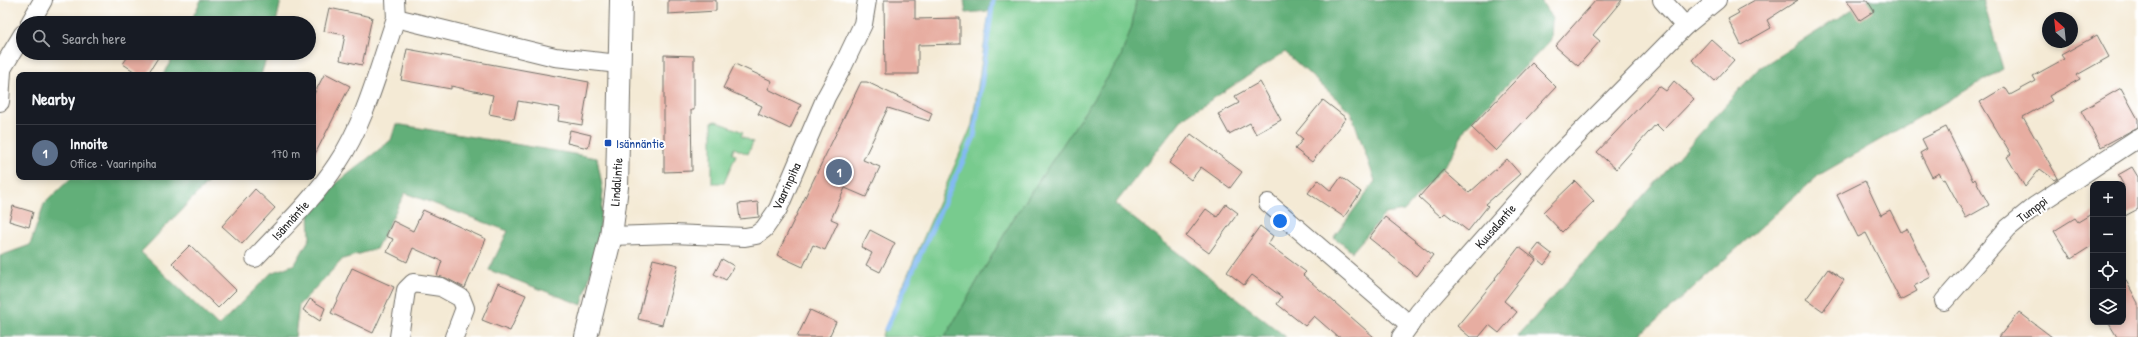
<!DOCTYPE html>
<meta charset="utf-8">
<style>
body{margin:0;font-family:"Patrick Hand",sans-serif;background:#20242c;color:#f1f3f6}
.controls{position:absolute;right:12px;bottom:12px;display:grid;overflow:hidden;border-radius:8px;box-shadow:0 2px 6px #0003}
.controls button{width:36px;height:36px;display:grid;place-items:center;padding:0;border:0;border-bottom:1px solid #363941;background:#171b24;color:#f1f3f6;font:20px sans-serif}
.compass{position:absolute;left:2042px;top:12px;width:36px;height:36px;border-radius:50%;background:#171b24;box-shadow:0 2px 6px #0003;rotate:333deg}
.you{position:absolute;left:1280px;top:221px;width:14px;height:14px;margin:-10px;border:3px solid #fff;border-radius:50%;background:#1a73e8;box-shadow:0 0 0 6px #1a73e833}
.badge{display:grid;place-items:center;width:26px;height:26px;border-radius:50%;background:#c8321e;color:#fff;font-size:13px;font-weight:700}
.pin{position:absolute;translate:-50% -50%;border:2px solid #fff;box-shadow:0 1px 4px #0006}
.list{margin:0;padding:0;list-style:none}
h2{display:flex;justify-content:space-between;align-items:center;height:52px;margin:0;padding:0 16px;font-size:17px}
h2 small{font-size:13px;font-weight:400;color:#9ea1a6}
.list li{display:grid;grid-template-columns:26px 1fr auto;gap:12px;align-items:center;box-sizing:border-box;height:56px;padding:0 16px;border-top:1px solid #363941}
.list b{display:block;font-size:15px;white-space:nowrap}
.list p{margin:0;font-size:13px;white-space:nowrap;color:#9ea1a6}
.list em{font-size:13px;font-style:normal;color:#9ea1a6}
.icon{flex:none;width:22px;height:22px;fill:none;stroke:currentColor;stroke-width:2;stroke-linecap:round;stroke-linejoin:round}
.map{position:relative;flex:none;width:2138px;height:337px;overflow:hidden}
.search{position:absolute;background:#171b24;box-shadow:0 2px 6px #0003;left:16px;top:16px;width:300px;height:44px;display:flex;align-items:center;gap:10px;box-sizing:border-box;padding:0 14px;border-radius:22px;color:#9ea1a6;font-size:15px}
.panel{position:absolute;background:#171b24;box-shadow:0 2px 6px #0003;left:16px;top:72px;width:300px;height:108px;border-radius:8px}
.map>svg:first-child{display:block}
.green{fill:#78cb8e;stroke:#527b5c}
.forest{fill:#62af79;stroke:#466d52}
.lines{fill:none;stroke-linecap:round;stroke-linejoin:round}
.stream{stroke:#83baf3;stroke-width:5}
.building{fill:#e7ada1}
.street-casing{stroke:#716e66;stroke-width:20}
.secondary-casing{stroke:#716e66;stroke-width:24}
.street{stroke:#fff;stroke-width:18}
.secondary{stroke:#fff;stroke-width:22}
.transit-dot{fill:#1a4fb4;stroke:#fff;stroke-width:1.5}
.labels{text-anchor:middle;stroke-width:4;stroke-linejoin:round;paint-order:stroke}
.transit-label{font-size:13px;fill:#164399;stroke:#fff;text-anchor:start}
.street-label{font-size:13px;fill:#2b2b2b;stroke:#fff}
</style>
<div class="map">
<svg width="2138" height="337" viewBox="0 0 2138 337">
<rect width="100%" height="100%" fill="#fff"/>
<filter id="ink" filterUnits="userSpaceOnUse"><feTurbulence type="fractalNoise" baseFrequency=".025" numOctaves="2"/><feDisplacementMap in="SourceGraphic" scale="8" xChannelSelector="R" yChannelSelector="G"/><feConvolveMatrix kernelMatrix="1 2 1 2 8 2 1 2 1" color-interpolation-filters="sRGB"/></filter>
<filter id="wash" filterUnits="userSpaceOnUse"><feTurbulence type="fractalNoise" baseFrequency=".012" numOctaves="4" result="noise"/><feDisplacementMap in="SourceGraphic" scale="16" xChannelSelector="R" yChannelSelector="G"/><feGaussianBlur stdDeviation="0.9" result="paint"/><feColorMatrix in="noise" values="0 0 0 0 0 0 0 0 0 0 0 0 0 0 0 0 0 1.4 0 .05"/><feComposite in="paint" operator="in"/></filter>
<g filter="url(#wash)">
<rect width="100%" height="100%" fill="#f4ead5"/>
<g class="green">
<path d="M991,0H1136L1132,26L1120,59L1012,221L945,337H881L972,125Z"/>
<path d="M716,121L743,132L741,136L753,142L748,154L734,148L732,154L736,155L724,183H712V122Z"/>
</g>
<g class="forest">
<path d="M201,0H281L276,23H190Z"/>
<path d="M964,0H991L989,11L966,13Z"/>
<path d="M1136,0H1541L1552,19L1551,40L1466,127L1450,159L1404,211L1385,214L1352,252L1334,237L1375,181L1351,112L1285,52L1183,118L1115,204L1286,337H945L1012,221L1120,59L1132,26Z"/>
<path d="M1867,0H1983L2003,69L1819,175L1638,337H1517L1758,69Z"/>
<path d="M175,53H268L261,75H163Z"/>
<path d="M396,124L597,158L603,191L598,245L582,305L489,270L508,231L405,193L376,249L343,259L299,305L295,337H0V256L30,245L44,204L72,177H213L141,252L218,326L271,273L295,264L310,238L309,213L323,194L391,140Z"/>
</g>
<g class="lines">
<path class="stream" d="M886,329L974,137L993,0"/>
</g>
<g id="blocks">
<g class="building">
<path d="M668,0H716V11L668,14Z"/>
<path d="M884,0H915V19L960,18V44L918,45V74H885Z"/>
<path d="M1596,0H1622L1593,35L1600,41L1578,66L1555,46Z"/>
<path d="M1755,0H1798L1767,20L1771,28L1741,45L1728,19L1739,13L1737,10Z"/>
<path d="M1847,0H1867L1874,11L1860,20Z"/>
<path d="M329,8L372,17L362,65L340,60L345,35L324,31Z"/>
<path d="M2097,35L2109,57L2077,75L2080,79L2049,96L2052,101L2023,117L2058,178L2055,180L2040,169L2025,187L2007,157L2011,154L1980,102L2005,87L2010,95L2036,81L2033,76L2064,59L2061,55Z"/>
<path d="M1711,39L1734,60L1715,81L1692,60Z"/>
<path d="M407,49L589,82L582,125L558,121L560,108L518,101L514,119L489,114L493,95L451,86V89L401,80Z"/>
<path d="M130,53H161L147,75H140L123,64Z"/>
<path d="M664,55L694,56V110H691L692,171L664,172Z"/>
<path d="M1532,63L1556,87L1496,151L1471,127Z"/>
<path d="M735,64L772,81L768,89L801,105L790,129L758,114L762,106L723,88Z"/>
<path d="M325,73L350,86L313,158V96Z"/>
<path d="M1674,81L1694,99L1663,131L1656,124L1616,169L1597,152L1659,86L1666,91Z"/>
<path d="M861,82H867L932,113L929,121L888,108L863,160L880,167L866,197L845,188L831,219L838,222L825,250L813,245L803,267L777,255Z"/>
<path d="M1260,82L1281,120L1256,134L1250,123L1229,134L1218,114L1239,103L1235,96Z"/>
<path d="M2121,88L2138,119V127L2101,147L2081,111Z"/>
<path d="M1323,100L1346,118L1312,162L1295,149L1303,139L1296,133Z"/>
<path d="M1946,127L1973,181L1975,179L1989,205L1966,218L1945,179L1943,180L1939,173L1932,177L1920,153L1927,149L1922,139Z"/>
<path d="M570,130L591,135L588,148L567,143Z"/>
<path d="M1191,134L1242,172L1230,188L1201,167L1191,180L1169,163Z"/>
<path d="M1507,159L1520,174L1486,204L1488,206L1468,231L1445,213L1441,217L1419,197L1443,170L1469,193Z"/>
<path d="M2132,167L2138,177V209L2123,217V184L2118,175Z"/>
<path d="M1341,177L1361,192L1344,217L1308,193L1318,180L1331,191Z"/>
<path d="M1575,181L1594,201L1562,232L1543,212Z"/>
<path d="M1865,181L1881,215L1890,210L1901,232L1907,229L1931,277L1914,286L1917,291L1900,300L1866,233L1858,237L1837,195Z"/>
<path d="M255,189L275,208L242,244L222,226Z"/>
<path d="M758,202L759,217L740,219L738,204Z"/>
<path d="M1226,204L1238,213L1209,253L1186,236L1206,209L1217,217Z"/>
<path d="M13,206L33,212L29,227L9,221Z"/>
<path d="M423,210L486,239L465,288L446,278L437,276L442,261L413,248L407,262L387,252L393,239L386,236L393,221L413,231Z"/>
<path d="M2093,213V245L2071,259L2054,231L2075,218L2078,222Z"/>
<path d="M1385,217L1433,255L1417,276L1369,238Z"/>
<path d="M1260,226L1273,236L1268,244L1306,272L1303,275L1374,337H1338L1314,316L1305,326L1277,304L1282,297L1252,275L1244,285L1227,272Z"/>
<path d="M870,230L895,243L880,272L866,265L872,253L861,247Z"/>
<path d="M1539,244L1552,254L1544,265L1531,254Z"/>
<path d="M190,245L236,290L218,308L172,263Z"/>
<path d="M1519,247L1536,260L1504,301L1517,312L1499,333L1489,325L1479,337H1470L1457,326L1496,279L1495,278Z"/>
<path d="M653,259L678,265L662,325L638,319Z"/>
<path d="M722,259L734,266L726,280L714,274Z"/>
<path d="M352,268L394,287L373,333L331,313Z"/>
<path d="M1828,269L1844,280L1823,311L1806,299Z"/>
<path d="M2123,275L2138,303V337H2117L2108,322H2123Z"/>
<path d="M498,283L526,295L510,331L482,320Z"/>
<path d="M310,299L325,308L320,321L303,310Z"/>
<path d="M810,310L836,322L829,337H797Z"/>
<path d="M2019,312L2052,337H1999Z"/>
</g>
</g>
</g>
<g filter="url(#ink)">
<use href="#blocks" fill-opacity="0" stroke="#716e66" stroke-width="1"/>
<g class="lines">
<g class="street-casing">
<g id="street">
<path d="M395,0L396,18"/>
<path d="M1662,0L1685,26"/>
<path d="M30,23L43,0"/>
<path d="M0,72L23,34"/>
<path d="M0,102L2,71"/>
<path d="M1268,203L1410,325"/>
<path d="M611,236L672,234L745,237L756,235L764,229L778,209L826,97L842,68L863,24L867,0"/>
<path d="M255,258C283,228 314,199 337,164C366,121 379,67 396,18L555,57L619,64"/>
<path d="M1944,301L2008,228L2035,206L2138,138"/>
<path d="M399,337L406,290L413,283L441,287L461,298L465,308L454,337"/>
<path d="M1401,337L1419,312L1556,157L1685,26L1717,0"/>
</g>
</g>
<g class="secondary-casing">
<path id="secondary" d="M586,337L611,236L617,187L621,0"/>
</g>
<use href="#street" class="street"/>
<use href="#secondary" class="secondary"/>
</g>
</g>
<rect class="transit-dot" x="604" y="139" width="8" height="8" rx="2"/>
<g class="labels">
<g class="transit-label">
<text x="616" y="148">Isännäntie</text>
</g>
<g class="street-label">
<text transform="translate(616 182) rotate(-86)" y="5">Lindalintie</text>
<text transform="translate(786 186) rotate(-65)" y="5">Vaarinpiha</text>
<text transform="translate(2032 209) rotate(-37)" y="5">Tumppi</text>
<text transform="translate(290 220) rotate(-48)" y="5">Isännäntie</text>
<text transform="translate(1495 226) rotate(-49)" y="5">Kuusalantie</text>
</g>
</g>
</svg>
<div class="controls">
<button>+</button>
<button>−</button>
<button><svg class="icon" aria-label="locate" viewBox="0 0 24 24"><circle cx="12" cy="12" r="6"/><path d="M12 2v4M12 18v4M2 12h4M18 12h4"/></svg></button>
<button><svg class="icon" aria-label="layers" viewBox="0 0 24 24"><path d="M12 4l9 5-9 5-9-5zM3 14l9 5 9-5"/></svg></button>
</div>
<svg class="compass" viewBox="-18 -18 36 36"><path d="M0-13l5 13h-10z" fill="#e53935"/><path d="M0 13l5-13h-10z" fill="#9ea1a6"/></svg>
<div class="you"></div>
<div class="pin badge" style="left:839px;top:172px;background:#5c6f8a">1</div>
<div class="search"><svg class="icon" aria-label="search" viewBox="0 0 24 24"><circle cx="10" cy="10" r="6"/><path d="M15 15l6 6"/></svg>Search here</div>
<section class="panel">
<h2>Nearby<small></small></h2>
<ul class="list">
<li><span class="badge" style="background:#5c6f8a">1</span><div><b>Innoite</b><p>Office · Vaarinpiha</p></div><em>170 m</em></li>
</ul>
</section>
</div>
